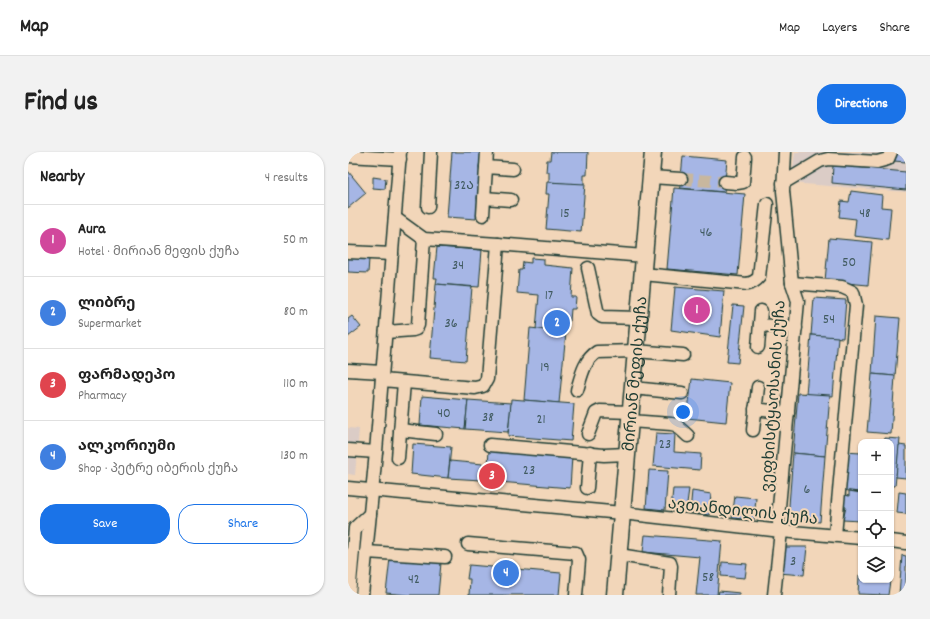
<!DOCTYPE html>
<meta charset="utf-8">
<style>
body{margin:0;font-family:Dekko,"Noto Sans Georgian",sans-serif;background:#f2f2f2;color:#222}
.controls{position:absolute;right:12px;bottom:12px;display:grid;overflow:hidden;border-radius:8px;box-shadow:0 1px 3px #0004}
.controls button{width:36px;height:36px;display:grid;place-items:center;padding:0;border:0;border-bottom:1px solid #e0e0e0;background:#fff;color:#222;font:20px sans-serif}
.you{position:absolute;left:335px;top:260px;width:14px;height:14px;margin:-10px;border:3px solid #fff;border-radius:50%;background:#1a73e8;box-shadow:0 0 0 6px #1a73e833}
.badge{display:grid;place-items:center;width:26px;height:26px;border-radius:50%;background:#1a73e8;color:#fff;font-size:13px;font-weight:700}
.pin{position:absolute;translate:-50% -50%;border:2px solid #fff;box-shadow:0 1px 4px #0006}
.list{margin:0;padding:0;list-style:none}
h2{display:flex;justify-content:space-between;align-items:center;height:52px;margin:0;padding:0 16px;font-size:17px}
h2 small{font-size:13px;font-weight:400;color:#767676}
.list li{display:grid;grid-template-columns:26px 1fr auto;gap:12px;align-items:center;box-sizing:border-box;height:72px;padding:0 16px;border-top:1px solid #e0e0e0}
.list b{display:block;font-size:15px;white-space:nowrap}
.list p{margin:0;font-size:13px;white-space:nowrap;color:#767676}
.list em{font-size:13px;font-style:normal;color:#767676}
.actions{display:flex;gap:8px;padding:12px 16px}
.actions a{flex:1;padding:9px 0;border:1px solid #1a73e8;border-radius:16px;text-align:center;font-size:14px;color:#1a73e8}
.actions .main{background:#1a73e8;color:#fff}
.icon{flex:none;width:22px;height:22px;fill:none;stroke:currentColor;stroke-width:2;stroke-linecap:round;stroke-linejoin:round}
.map{position:relative;flex:none;width:558px;height:443px;overflow:hidden;border-radius:16px}
header{display:flex;align-items:center;gap:24px;box-sizing:border-box;height:56px;padding:0 20px;background:#fff;border-bottom:1px solid #e0e0e0}
header strong{font-size:19px}
nav{display:flex;gap:22px;margin-inline-start:auto;font-size:14px}
.intro{display:flex;align-items:center;justify-content:space-between;box-sizing:border-box;height:96px;padding:0 24px}
h1{margin:0;font-size:28px}
.button{padding:10px 18px;border-radius:16px;background:#1a73e8;color:#fff;font-size:14px;font-weight:700}
main{display:flex;gap:24px;padding:0 24px}
aside{flex:1;background:#fff;border-radius:16px;box-shadow:0 1px 3px #0004}
.map>svg:first-child{display:block}
.built{fill:#dbccc6}
.building{fill:#a6b6e5;stroke:#1f3d34}
.lines{fill:none;stroke-linecap:round;stroke-linejoin:round}
.minor-tunnel{stroke:#c8b79e;stroke-width:12;stroke-dasharray:12 6;stroke-linecap:butt}
.minor-casing{stroke:#1f3d34;stroke-width:15}
.major-casing{stroke:#1f3d34;stroke-width:19}
.minor{stroke:#f2d6b9;stroke-width:12}
.major{stroke:#f2d6b9;stroke-width:16}
.labels{text-anchor:middle;stroke-width:4;stroke-linejoin:round;paint-order:stroke}
.number-label{font-size:14px;fill:#415b60}
.street-label{font-size:16px;fill:#1f3d34;stroke:#f2d6b9}
</style>
<header>
<strong>Map</strong>
<nav><a>Map</a><a>Layers</a><a>Share</a></nav>
</header>
<div class="intro"><h1>Find us</h1><a class="button">Directions</a></div>
<main>
<aside>
<h2>Nearby<small>4 results</small></h2>
<ul class="list">
<li><span class="badge" style="background:#d1479c">1</span><div><b>Aura</b><p>Hotel · მირიან მეფის ქუჩა</p></div><em>50 m</em></li>
<li><span class="badge" style="background:#3f7fe0">2</span><div><b>ლიბრე</b><p>Supermarket</p></div><em>80 m</em></li>
<li><span class="badge" style="background:#e0444e">3</span><div><b>ფარმადეპო</b><p>Pharmacy</p></div><em>110 m</em></li>
<li><span class="badge" style="background:#3f7fe0">4</span><div><b>ალკორიუმი</b><p>Shop · პეტრე იბერის ქუჩა</p></div><em>130 m</em></li>
</ul>
<div class="actions"><a class="main">Save</a><a>Share</a></div>
</aside>
<div class="map">
<svg width="558" height="443" viewBox="0 0 558 443">
<rect width="100%" height="100%" fill="#f2d6b9"/>
<filter id="ink" filterUnits="userSpaceOnUse"><feTurbulence type="fractalNoise" baseFrequency=".025" numOctaves="2"/><feDisplacementMap in="SourceGraphic" scale="8" xChannelSelector="R" yChannelSelector="G"/><feConvolveMatrix kernelMatrix="1 2 1 2 8 2 1 2 1" color-interpolation-filters="sRGB"/></filter>
<g filter="url(#ink)">
<g class="built">
<path d="M447,0H558V40L443,31Z"/>
<path d="M0,276L11,277L7,323L0,322Z"/>
</g>
<g class="building">
<path d="M104,0H134L128,67L99,65Z"/>
<path d="M203,0H240L239,23H236V33L201,30V20H198L199,8H202Z"/>
<path d="M547,0H558V10L546,9Z"/>
<path d="M335,4L379,8L376,40L332,36Z"/>
<path d="M485,13L558,20V38L484,31Z"/>
<path d="M0,19L18,41L0,56Z"/>
<path d="M25,25L38,27L37,37L25,36Z"/>
<path d="M199,30L237,32L233,80L198,77L201,42H198Z"/>
<path d="M326,36L397,42L390,123L319,117Z"/>
<path d="M503,39L534,43L533,55L543,56L540,88L506,84L508,67L491,65L493,49L501,50Z"/>
<path d="M481,86L524,90L520,133L477,129Z"/>
<path d="M89,95L134,98L131,135L88,132L89,126H86Z"/>
<path d="M0,105L21,107L20,121L0,120Z"/>
<path d="M183,106L196,107V113L225,116L223,145H228L227,157H223L222,169L216,168L215,179L188,177L191,143L169,141L171,118H174L175,110L183,111Z"/>
<path d="M88,132L124,135L118,209L82,206Z"/>
<path d="M327,135L376,139L372,185L323,178Z"/>
<path d="M466,146L498,148L495,186L463,183Z"/>
<path d="M385,153L396,154L390,211L379,210Z"/>
<path d="M4,164L13,175L0,185V167Z"/>
<path d="M528,164L552,166L547,224L524,222Z"/>
<path d="M182,176L218,180L211,251L176,248Z"/>
<path d="M463,183L490,185L485,244L458,242Z"/>
<path d="M524,222L547,224L543,282L519,280Z"/>
<path d="M344,227L382,231L378,270L339,266Z"/>
<path d="M450,241L482,243L477,304L445,301Z"/>
<path d="M74,244L120,248L117,277L72,273Z"/>
<path d="M163,247L226,252L223,289L160,284Z"/>
<path d="M120,248L163,251L160,280L117,277Z"/>
<path d="M308,281L327,282L326,300L353,302L352,318L305,314Z"/>
<path d="M537,286L552,287L547,334H543V290H536Z"/>
<path d="M65,292L103,295L100,326L63,322Z"/>
<path d="M551,293L558,294V326L548,325Z"/>
<path d="M141,298L224,304L222,336L139,329Z"/>
<path d="M496,300L513,301V340L492,338Z"/>
<path d="M445,301L477,304L472,370L440,367Z"/>
<path d="M102,309L135,312L133,328L100,326Z"/>
<path d="M301,318L320,319L317,358L298,356Z"/>
<path d="M325,337H341L338,358L323,356Z"/>
<path d="M344,339L363,342L361,363L342,360Z"/>
<path d="M501,339L513,341V369L495,368L498,355L494,354L497,343L501,344Z"/>
<path d="M551,340L558,341V362L549,361Z"/>
<path d="M387,344L408,346L406,368L384,366Z"/>
<path d="M297,383L374,389L369,443H348L352,405L295,400Z"/>
<path d="M434,395H459L456,423L430,421Z"/>
<path d="M554,403L558,404V443H551Z"/>
<path d="M42,406L93,411L90,443H61L38,441Z"/>
<path d="M374,410L399,412L397,426L373,424Z"/>
<path d="M121,413L213,421L211,443H121L122,427H119Z"/>
<path d="M511,423H513V428L542,429L540,443L510,442Z"/>
<path d="M371,439L392,441V443H370Z"/>
</g>
<g class="lines">
<path class="minor-tunnel" d="M333,27L377,30"/>
<g class="minor-casing">
<g id="minor">
<path d="M0,4L52,7"/>
<path d="M138,15L165,17"/>
<path d="M303,25L333,27"/>
<path d="M377,30L389,31L395,30L397,5"/>
<path d="M435,31L472,9L480,7L529,10L540,7L543,0"/>
<path d="M136,46L163,48"/>
<path d="M80,55L83,0"/>
<path d="M135,63L139,0"/>
<path d="M47,66L76,87L150,92"/>
<path d="M0,100L44,102"/>
<path d="M240,116L250,162L254,165L291,166"/>
<path d="M295,122L399,132C405,131 408,129 411,125L419,52"/>
<path d="M444,131L494,135L505,140L508,153L487,383"/>
<path d="M412,173L448,176"/>
<path d="M38,180L65,178L68,177L70,173L76,87"/>
<path d="M410,195L413,159"/>
<path d="M0,218L34,220"/>
<path d="M34,228L127,236L135,234L139,227L150,92L296,104"/>
<path d="M285,236L334,241"/>
<path d="M229,238C233,225 236,208 249,200L288,199L335,203"/>
<path d="M407,257L440,261"/>
<path d="M282,269L323,272L328,273L340,284"/>
<path d="M52,278L88,282"/>
<path d="M405,278L410,235"/>
<path d="M240,282L248,261L252,259L283,260"/>
<path d="M142,293L256,303L279,302"/>
<path d="M0,298L28,300"/>
<path d="M50,306L56,230"/>
<path d="M0,336L274,361L433,379L513,386"/>
<path d="M239,336L242,301"/>
<path d="M543,389L558,391"/>
<path d="M120,392L228,401L231,408L228,443"/>
<path d="M18,400L97,405"/>
<path d="M271,403L322,411L323,414L321,443"/>
<path d="M1,443L7,376L22,362"/>
<path d="M14,443L28,300L52,0"/>
<path d="M426,443L433,379L430,366L450,149L444,131L435,39L437,0"/>
</g>
</g>
<g class="major-casing">
<g id="major">
<path id="s1" d="M267,443L305,0"/>
</g>
</g>
<use href="#minor" class="minor"/>
<use href="#major" class="major"/>
</g>
</g>
<g class="labels">
<g class="number-label">
<text x="116" y="37">32ა</text>
<text x="217" y="65">15</text>
<text x="517" y="65">48</text>
<text x="358" y="84">46</text>
<text x="501" y="114">50</text>
<text x="110" y="117">34</text>
<text x="201" y="147">17</text>
<text x="481" y="171">54</text>
<text x="103" y="175">36</text>
<text x="197" y="219">19</text>
<text x="96" y="265">40</text>
<text x="140" y="269">38</text>
<text x="193" y="271">21</text>
<text x="317" y="296">23</text>
<text x="181" y="322">23</text>
<text x="459" y="341">6</text>
<text x="445" y="413">3</text>
<text x="360" y="429">58</text>
<text x="66" y="431">42</text>
</g>
<g class="street-label">
<text dy="6" stroke="none"><textPath href="#s1" startOffset="222">მირიან მეფის ქუჩა</textPath></text>
<text transform="translate(424 244) rotate(-86)" y="6">ვეფხისტყაოსანის ქუჩა</text>
<text transform="translate(395 358) rotate(6)" y="6">ავთანდილის ქუჩა</text>
</g>
</g>
</svg>
<div class="controls">
<button>+</button>
<button>−</button>
<button><svg class="icon" aria-label="locate" viewBox="0 0 24 24"><circle cx="12" cy="12" r="6"/><path d="M12 2v4M12 18v4M2 12h4M18 12h4"/></svg></button>
<button><svg class="icon" aria-label="layers" viewBox="0 0 24 24"><path d="M12 4l9 5-9 5-9-5zM3 14l9 5 9-5"/></svg></button>
</div>
<div class="you"></div>
<div class="pin badge" style="left:349px;top:158px;background:#d1479c">1</div>
<div class="pin badge" style="left:209px;top:171px;background:#3f7fe0">2</div>
<div class="pin badge" style="left:144px;top:324px;background:#e0444e">3</div>
<div class="pin badge" style="left:158px;top:421px;background:#3f7fe0">4</div>
</div>
</main>
